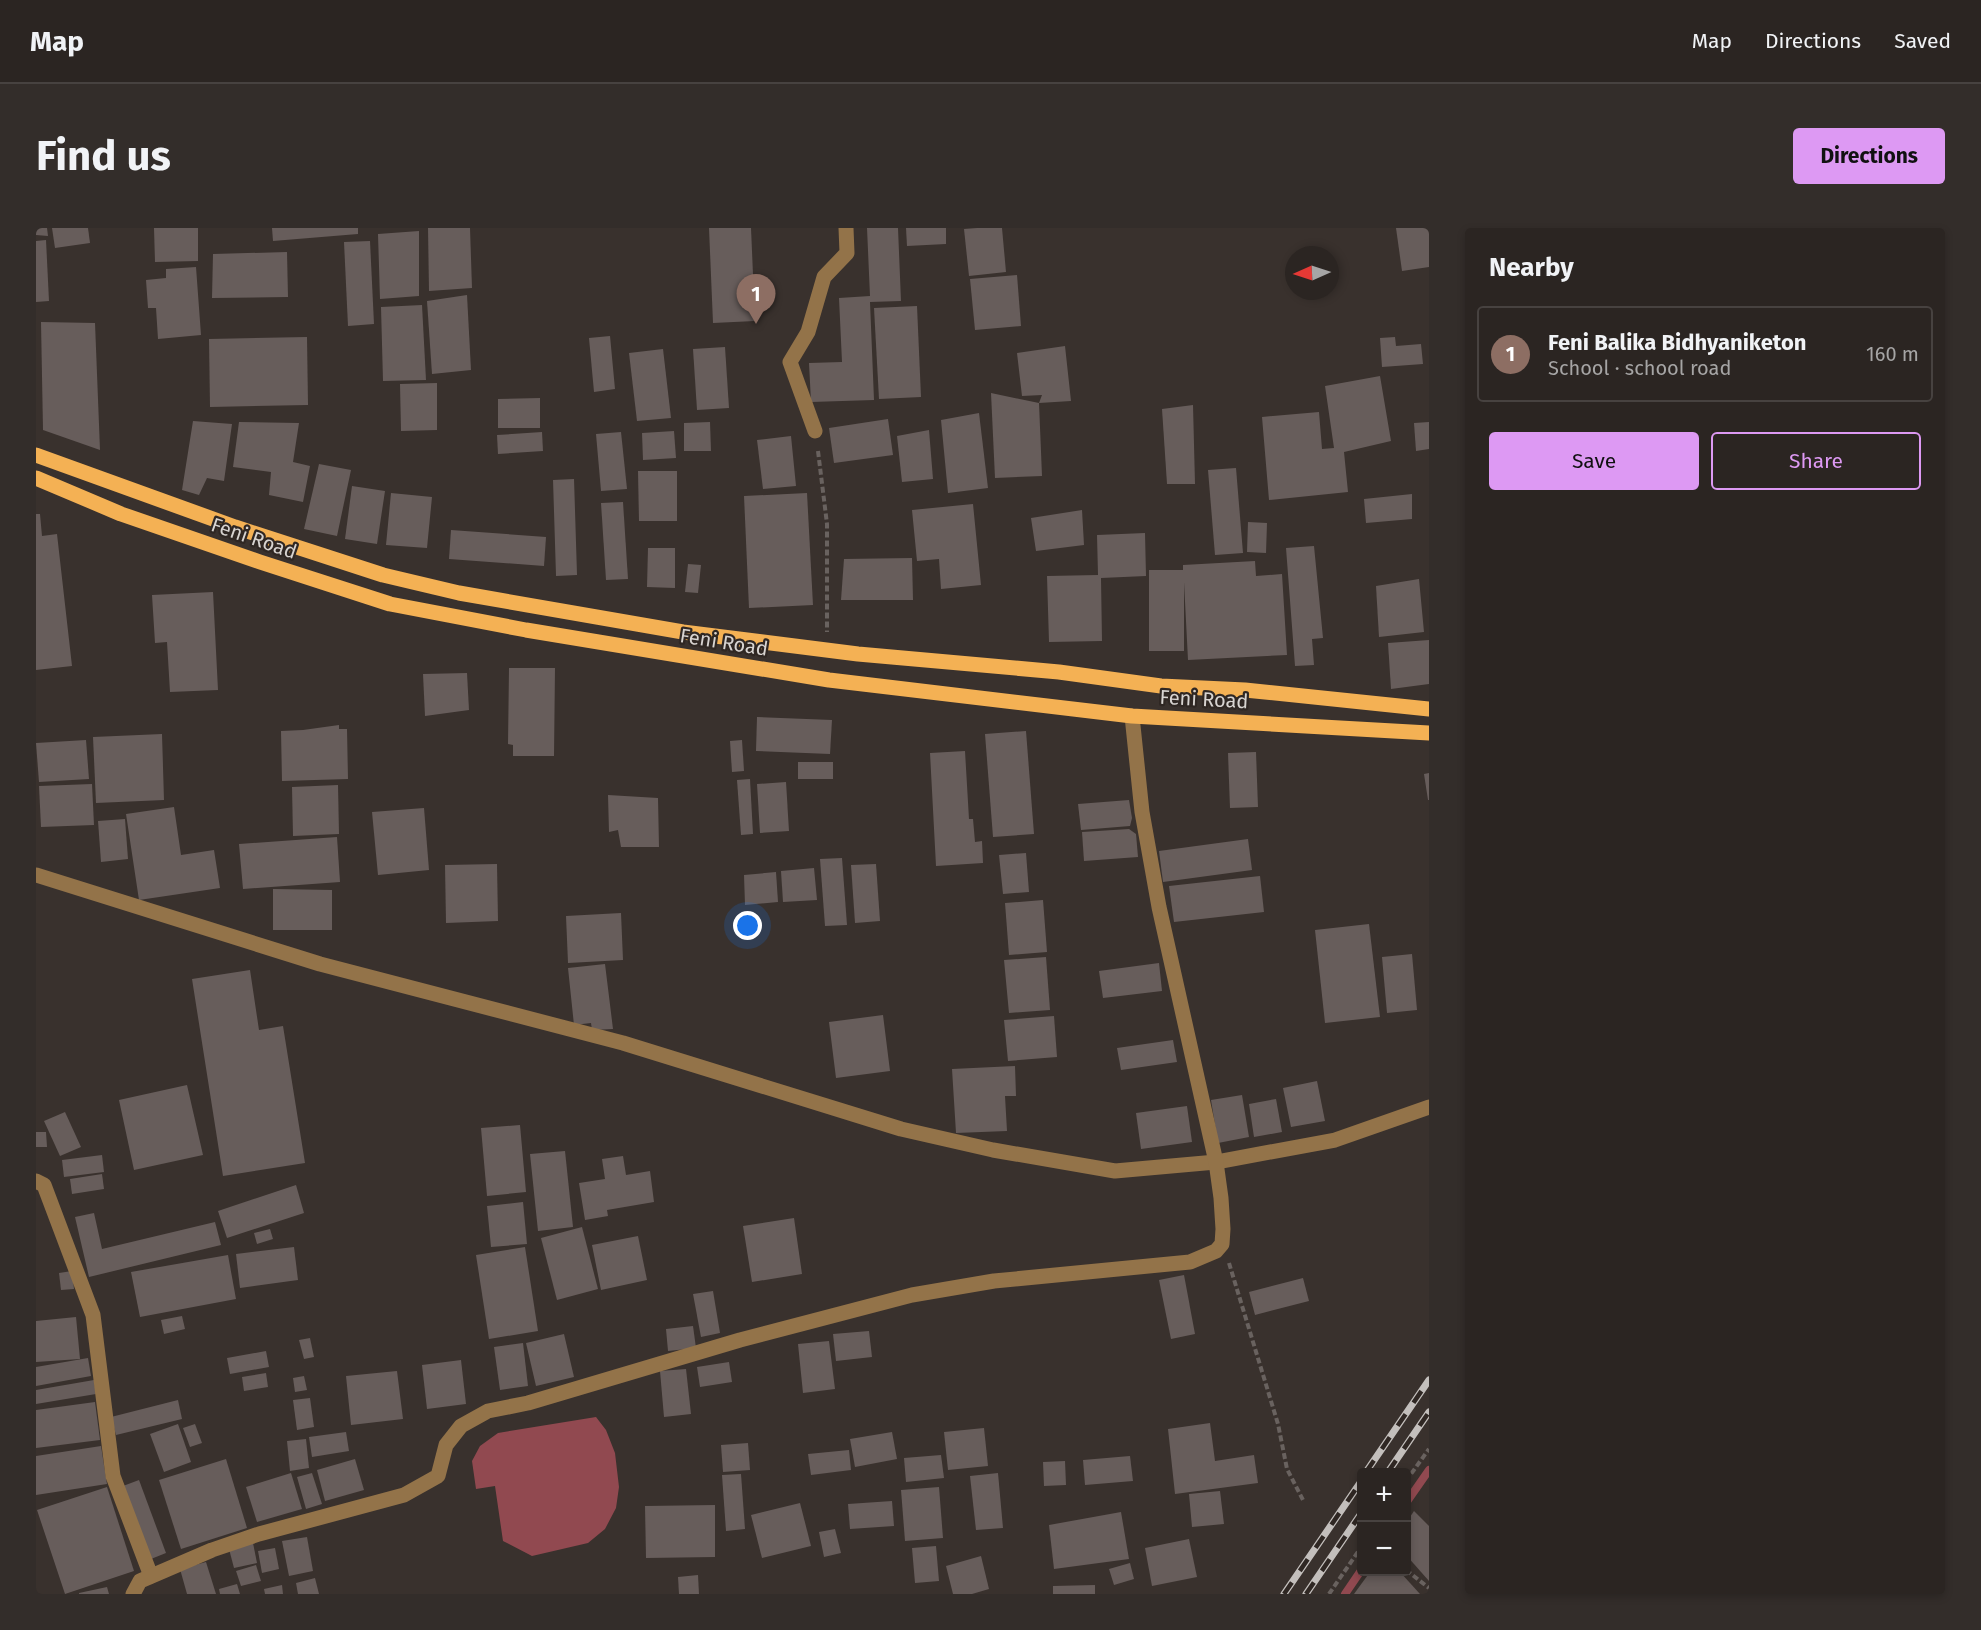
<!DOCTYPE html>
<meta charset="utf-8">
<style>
body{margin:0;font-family:"Fira Sans",sans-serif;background:#332d2a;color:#f1f3f6}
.controls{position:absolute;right:18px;bottom:18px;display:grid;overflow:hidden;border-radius:6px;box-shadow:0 3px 9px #0003}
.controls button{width:54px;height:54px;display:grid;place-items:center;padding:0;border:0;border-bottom:2px solid #474240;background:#2b2522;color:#f1f3f6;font:30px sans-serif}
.compass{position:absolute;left:1249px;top:18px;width:54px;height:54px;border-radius:50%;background:#2b2522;box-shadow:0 3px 9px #0003;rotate:267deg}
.you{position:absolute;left:712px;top:698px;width:21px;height:21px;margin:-15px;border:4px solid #fff;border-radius:50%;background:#1a73e8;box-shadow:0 0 0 9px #1a73e833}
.badge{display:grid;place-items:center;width:39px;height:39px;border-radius:50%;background:#dd99f3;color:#fff;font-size:20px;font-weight:700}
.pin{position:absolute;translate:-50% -50px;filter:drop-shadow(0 2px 3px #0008)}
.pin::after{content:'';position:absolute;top:32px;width:21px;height:18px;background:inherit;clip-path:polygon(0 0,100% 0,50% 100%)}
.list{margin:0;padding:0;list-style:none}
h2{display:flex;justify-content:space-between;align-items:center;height:78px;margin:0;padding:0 24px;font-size:26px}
h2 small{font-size:20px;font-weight:400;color:#a6a5a5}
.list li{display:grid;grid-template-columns:39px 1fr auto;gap:18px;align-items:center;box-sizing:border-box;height:96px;margin:0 12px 12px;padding:0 12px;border:2px solid #474240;border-radius:6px}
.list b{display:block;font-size:22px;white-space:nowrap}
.list p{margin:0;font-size:20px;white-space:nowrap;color:#a6a5a5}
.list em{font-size:20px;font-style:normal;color:#a6a5a5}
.actions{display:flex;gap:12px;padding:18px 24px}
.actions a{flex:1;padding:14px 0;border:2px solid #dd99f3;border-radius:6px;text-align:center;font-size:21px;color:#dd99f3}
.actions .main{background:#dd99f3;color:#111}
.map{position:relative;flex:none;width:1393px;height:1366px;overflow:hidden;border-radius:6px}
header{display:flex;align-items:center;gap:36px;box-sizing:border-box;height:84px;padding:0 30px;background:#2b2522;border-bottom:2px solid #474240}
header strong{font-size:28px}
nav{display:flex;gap:33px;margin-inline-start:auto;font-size:21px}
.intro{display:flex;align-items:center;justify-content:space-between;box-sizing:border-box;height:144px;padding:0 36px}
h1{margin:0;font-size:42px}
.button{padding:15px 27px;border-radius:6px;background:#dd99f3;color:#111;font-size:21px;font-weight:700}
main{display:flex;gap:36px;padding:0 36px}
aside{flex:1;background:#2b2522;border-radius:6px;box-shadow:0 3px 9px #0003}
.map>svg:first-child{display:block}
.water{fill:#914950}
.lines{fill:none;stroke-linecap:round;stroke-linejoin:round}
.stream{stroke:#914950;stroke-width:8}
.building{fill:#675d5b}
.path{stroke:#69625f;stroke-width:4;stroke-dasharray:6 3;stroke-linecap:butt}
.minor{stroke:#937349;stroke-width:15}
.major{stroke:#f4b154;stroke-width:15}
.rail-casing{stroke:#c3bfbc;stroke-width:7}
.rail{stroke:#2f2723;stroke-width:4.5;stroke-dasharray:14;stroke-linecap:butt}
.labels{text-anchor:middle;stroke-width:4.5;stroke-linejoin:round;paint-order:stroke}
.street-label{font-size:20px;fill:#d8d4d1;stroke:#2f2723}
</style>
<header>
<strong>Map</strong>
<nav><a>Map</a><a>Directions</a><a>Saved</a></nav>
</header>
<div class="intro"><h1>Find us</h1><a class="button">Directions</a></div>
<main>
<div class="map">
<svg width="1393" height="1366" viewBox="0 0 1393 1366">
<rect width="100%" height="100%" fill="#39312d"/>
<path class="water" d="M560,1189L570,1202L579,1225L583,1259L580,1280L569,1301L552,1315L496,1328L467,1313L459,1258L440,1261L436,1233L444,1218L462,1205Z"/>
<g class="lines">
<g class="stream">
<path d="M1370,1275L1393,1242"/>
<path d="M1309,1366L1326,1341"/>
</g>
</g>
<g class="building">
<path d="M0,0H11L12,8L0,7Z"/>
<path d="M16,0H52L54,15L19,20Z"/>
<path d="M118,0H162V33L119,34Z"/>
<path d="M236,0H322V6L237,13Z"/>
<path d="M392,0H434L436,60L393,63Z"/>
<path d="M673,0H715L719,93L677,95Z"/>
<path d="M831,0H862L865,73L834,74L838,172L775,174L773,135L806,134L803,70L834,68Z"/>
<path d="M870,0H910V16L871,18Z"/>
<path d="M941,0H966L970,44L933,48L928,1Z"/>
<path d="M1360,0H1393V39L1366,43Z"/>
<path d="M383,3V68L344,71L342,6Z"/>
<path d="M10,12L13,73L0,74V13Z"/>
<path d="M334,13L338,96L312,98L308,14Z"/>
<path d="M251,24L252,69L176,70L177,26Z"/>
<path d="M160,39L165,107L122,111L120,80H112L110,52L130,50V41Z"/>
<path d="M981,47L985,98L939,102L934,51Z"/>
<path d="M431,67L435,142L396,146L391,73Z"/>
<path d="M386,77L390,152L347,153L345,79Z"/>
<path d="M881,78L885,169L843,171L838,80Z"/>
<path d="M5,94L59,95L64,222L7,202Z"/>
<path d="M574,108L579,161L558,164L553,110Z"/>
<path d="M271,109L272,177L174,179L173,111Z"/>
<path d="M1359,109L1360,118L1385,116L1387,136L1346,139L1344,110Z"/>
<path d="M1029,118L1035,173L1003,175L1006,167L986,168L981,125Z"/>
<path d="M689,119L693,180L661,182L657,121Z"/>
<path d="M627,121L635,190L601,193L593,125Z"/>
<path d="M1344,148L1355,213L1308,224L1312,264L1233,272L1226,189L1283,184L1286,221L1298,220L1289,158Z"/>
<path d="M401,155V202L365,203L364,156Z"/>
<path d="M955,165L1003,175L1006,248L959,250Z"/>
<path d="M504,170V200H462V171Z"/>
<path d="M1157,177L1159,256H1131L1126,181Z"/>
<path d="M943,185L952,260L912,265L905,192Z"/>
<path d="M852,191L857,227L798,235L793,200Z"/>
<path d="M157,193L196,196L188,253L171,250L163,267L146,262Z"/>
<path d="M203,194L263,195L257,234L274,238L267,274L233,267L235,244L197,239Z"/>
<path d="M674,194L675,223H648V195Z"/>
<path d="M1393,194V221L1380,223L1378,195Z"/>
<path d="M893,202L897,251L866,254L861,208Z"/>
<path d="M638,203L640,230L607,232L606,205Z"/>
<path d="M506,204L507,223L462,226L461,207Z"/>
<path d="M585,204L591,261L565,263L560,206Z"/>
<path d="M755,208L760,258L727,261L721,212Z"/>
<path d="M283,236L315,242L301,308L268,301Z"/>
<path d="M1200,240L1207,325L1179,327L1172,242Z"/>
<path d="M602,243H641V293H603Z"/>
<path d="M538,251L541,347L520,348L517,252Z"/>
<path d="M316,258L349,263L341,316L309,311Z"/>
<path d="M355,265L396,269L391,320L350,317Z"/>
<path d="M771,265L777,377L713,380L708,268Z"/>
<path d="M1376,266V291L1330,295L1328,271Z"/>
<path d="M587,274L592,351L570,352L565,275Z"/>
<path d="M937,276L945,357L905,361L903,331L881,333L876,282Z"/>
<path d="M1046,282L1048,317L1000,323L995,290Z"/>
<path d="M0,286H4L6,308L21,306L36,438L0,442Z"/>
<path d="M1212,294L1231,295L1230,325L1211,324Z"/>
<path d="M415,302L510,309L508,338L413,331Z"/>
<path d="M1109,305L1110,348L1065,350L1066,413L1013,414L1011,348L1062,347L1061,307Z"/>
<path d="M1278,318L1287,410L1276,411L1278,437L1259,438L1250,320Z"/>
<path d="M612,320H639V360L611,359Z"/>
<path d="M876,330L877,372H805L808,331Z"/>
<path d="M1219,333L1220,348L1246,346L1251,427L1152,432L1148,354V423H1113V342H1147V337Z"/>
<path d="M652,336L665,337L662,365L649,364Z"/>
<path d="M1383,351L1388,404L1343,409L1340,358Z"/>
<path d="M177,364L182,462L134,464L131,414L119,415L116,367Z"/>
<path d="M1393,412V456L1355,461L1352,415Z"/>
<path d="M473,440H519L518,528H477V517L472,516Z"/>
<path d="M431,445L433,482L389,488L387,446Z"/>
<path d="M721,489L796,492L794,526L720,523Z"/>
<path d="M303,497V501H311L312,551L246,553L245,503L267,502Z"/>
<path d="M990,503L998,606L957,609L949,506Z"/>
<path d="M126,506L128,572L60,575L57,509Z"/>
<path d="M50,512L53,551L3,554L0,515Z"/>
<path d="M706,512L708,543L696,544L694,513Z"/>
<path d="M929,523L933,591H937L939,614L946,613L947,635L900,638L894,525Z"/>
<path d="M1220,524L1222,579L1194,580L1192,525Z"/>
<rect x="762" y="534" width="35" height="17"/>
<path d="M1393,545V572H1392L1388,546Z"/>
<path d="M714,551L717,606L705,607L701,552Z"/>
<path d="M750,554L753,603L724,605L721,556Z"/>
<path d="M56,556L58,597L5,599L3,558Z"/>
<path d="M302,557L303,606L257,608L256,559Z"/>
<path d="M572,567L622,570L623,619H585L582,602L573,604Z"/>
<path d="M1093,572L1096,590L1094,598L1045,602L1042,576Z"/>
<path d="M138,579L145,627L178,622L184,660L103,672L90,586Z"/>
<path d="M388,580L393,642L342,647L336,584Z"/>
<path d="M89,591L92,631L65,634L62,593Z"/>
<path d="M1093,601L1100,606L1102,629L1048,633L1046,604Z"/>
<path d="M301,609L304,654L207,661L203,616Z"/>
<path d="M1212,611L1216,642L1127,654L1123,623Z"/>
<path d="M990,625L993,664L967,666L963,627Z"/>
<path d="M806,630L811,697L789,698L784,631Z"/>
<path d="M461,636L462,693L410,695L409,637Z"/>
<path d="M840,636L844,693L819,695L815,637Z"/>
<path d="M778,640L781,672L747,674L745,643Z"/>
<path d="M740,644L742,674L709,677L708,647Z"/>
<path d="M1224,648L1228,684L1138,694L1133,658Z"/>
<path d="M237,661L296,662V702H237Z"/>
<path d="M1007,672L1011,724L973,727L969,675Z"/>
<path d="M585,685L587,732L532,735L530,688Z"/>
<path d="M1333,696L1344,789L1289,795L1279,702Z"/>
<path d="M1376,726L1381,782L1351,785L1346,729Z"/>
<path d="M1010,729L1014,782L973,785L968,732Z"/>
<path d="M1123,735L1126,763L1067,770L1063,743Z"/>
<path d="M569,736L577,801L556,802L555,795L538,797L532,740Z"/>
<path d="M214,742L223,802L247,798L269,935L187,948L156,751Z"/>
<path d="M847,787L854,843L800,850L793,794Z"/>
<path d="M1018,788L1021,829L972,833L968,792Z"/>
<path d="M1137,812L1141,834L1085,842L1081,820Z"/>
<path d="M979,838L980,868H969L971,903L920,905L916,841Z"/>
<path d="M1281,853L1289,893L1255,899L1247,860Z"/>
<path d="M151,857L167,927L98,942L83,872Z"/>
<path d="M1206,867L1213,909L1182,915L1175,872Z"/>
<path d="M1240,871L1246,904L1218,909L1213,876Z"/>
<path d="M1151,878L1156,914L1105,921L1100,885Z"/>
<path d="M29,884L45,919L24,928L8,893Z"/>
<path d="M484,897L490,964L451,968L445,900Z"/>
<path d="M0,904H10L11,919H0Z"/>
<path d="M529,923L537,999L502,1003L494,926Z"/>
<path d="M66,927L68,944L28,949L26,932Z"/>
<path d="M587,928L590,947L614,943L618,974L571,982L572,988L549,992L543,955L569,951L566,931Z"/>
<path d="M66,946L68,961L36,966L34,951Z"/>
<path d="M260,957L268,985L191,1010L182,983Z"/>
<path d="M487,974L491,1016L455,1019L451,978Z"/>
<path d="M58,985L66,1021L179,994L185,1017L53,1049L39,989Z"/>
<path d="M758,990L766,1046L716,1054L707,998Z"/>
<path d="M546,999L562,1061L521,1072L505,1010Z"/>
<path d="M234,1001L237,1011L221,1016L218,1005Z"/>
<path d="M602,1008L611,1052L565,1062L556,1017Z"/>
<path d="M258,1019L262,1052L204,1060L200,1026Z"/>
<path d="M489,1019L502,1103L453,1111L440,1027Z"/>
<path d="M192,1027L200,1071L104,1089L95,1044Z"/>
<path d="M36,1043L38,1061L25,1062L23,1045Z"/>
<path d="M1148,1047L1159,1106L1135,1111L1123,1052Z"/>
<path d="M1267,1050L1273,1073L1219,1087L1213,1064Z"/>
<path d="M677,1063L684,1105L665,1109L657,1066Z"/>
<path d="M146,1088L149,1101L128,1106L125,1092Z"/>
<path d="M40,1089L44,1131L0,1134V1093Z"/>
<path d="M657,1098L660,1120L632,1123L630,1101Z"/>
<path d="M833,1103L836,1129L800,1133L797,1106Z"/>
<path d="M528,1106L538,1149L500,1158L490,1115Z"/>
<path d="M274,1110L278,1129L268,1131L263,1112Z"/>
<path d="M793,1113L799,1161L767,1165L762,1116Z"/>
<path d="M487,1115L492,1158L464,1162L458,1119Z"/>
<path d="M230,1123L233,1139L194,1146L191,1130Z"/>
<path d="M52,1130L55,1148L0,1158V1139Z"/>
<path d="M425,1132L430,1176L391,1181L386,1137Z"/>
<path d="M693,1134L696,1154L664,1159L661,1139Z"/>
<path d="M650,1141L655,1186L628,1189L624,1143Z"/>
<path d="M361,1143L367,1191L315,1197L310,1148Z"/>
<path d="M230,1145L232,1159L208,1163L206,1149Z"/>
<path d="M268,1148L271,1162L259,1164L257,1150Z"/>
<path d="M58,1152L60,1166L0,1176V1162Z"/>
<path d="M274,1170L278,1199L261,1202L257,1172Z"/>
<path d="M142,1172L146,1191L80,1207L75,1189Z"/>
<path d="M59,1174L64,1212L0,1220V1182Z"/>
<path d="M1174,1195L1179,1233L1218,1227L1222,1255L1139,1266L1132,1201Z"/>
<path d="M142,1196L155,1234L128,1244L114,1206Z"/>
<path d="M159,1196L166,1215L154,1219L147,1200Z"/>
<path d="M948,1200L952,1238L912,1242L908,1204Z"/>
<path d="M310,1204L313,1223L276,1229L273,1209Z"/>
<path d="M856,1204L861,1231L819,1239L814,1211Z"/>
<path d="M270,1211L273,1240L254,1243L251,1213Z"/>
<path d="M712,1215L714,1242L687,1244L685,1217Z"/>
<path d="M65,1218L71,1256L0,1267V1228Z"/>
<path d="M813,1222L815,1242L775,1247L772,1226Z"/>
<path d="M905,1227L908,1250L870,1254L868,1230Z"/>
<path d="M1094,1228L1097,1253L1049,1257L1047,1232Z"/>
<path d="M190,1231L211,1300L145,1321L123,1252Z"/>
<path d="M319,1231L328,1262L289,1273L281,1242Z"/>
<path d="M1029,1233L1030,1257L1008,1258L1007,1234Z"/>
<path d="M255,1245L266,1281L221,1294L210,1259Z"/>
<path d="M276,1245L286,1276L270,1281L261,1249Z"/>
<path d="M962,1245L967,1300L940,1302L934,1248Z"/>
<path d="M705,1246L709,1301L690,1303L686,1247Z"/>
<path d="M103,1252L130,1325L115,1331L87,1258Z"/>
<path d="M71,1259L98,1343L29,1366L1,1282Z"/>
<path d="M903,1259L907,1310L869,1313L865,1262Z"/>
<path d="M1184,1263L1188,1296L1156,1299L1153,1266Z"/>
<path d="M856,1273L858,1298L814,1301L812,1276Z"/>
<path d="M764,1275L775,1318L726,1330L715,1287Z"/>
<path d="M679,1277V1329L610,1330L609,1278Z"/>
<path d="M1378,1283L1393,1298V1353L1370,1327V1295Z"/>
<path d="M1085,1284L1093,1331L1018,1341L1013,1297Z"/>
<path d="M799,1301L805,1325L788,1329L783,1304Z"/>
<path d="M271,1309L277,1343L253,1348L246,1313Z"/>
<path d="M1153,1311L1161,1349L1116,1358L1109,1320Z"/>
<path d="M217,1315L221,1335L198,1340L193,1321Z"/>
<path d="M900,1318L903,1353L879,1355L876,1320Z"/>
<path d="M239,1320L243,1341L226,1345L222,1323Z"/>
<path d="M945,1328L953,1361L936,1366H917L910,1338Z"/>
<path d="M170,1334L180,1366H151L144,1341Z"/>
<path d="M1094,1335L1098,1351L1078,1357L1073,1341Z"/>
<path d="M220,1337L225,1353L205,1358L200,1343Z"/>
<path d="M1334,1344H1364L1384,1366H1318Z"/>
<path d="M662,1347L663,1366H643L642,1349Z"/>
<path d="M279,1350L283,1366H262L260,1355Z"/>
<path d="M201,1356L204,1366H184L183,1361Z"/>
<path d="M246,1357L247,1366H229L228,1361Z"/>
<path d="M1059,1357V1366H1017V1358Z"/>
<path d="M71,1359L73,1366H43V1365Z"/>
</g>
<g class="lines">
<g class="path">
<path d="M782,223L791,296V404"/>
<path d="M1193,1035L1242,1196L1251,1241L1268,1274"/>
<path d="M1370,1253L1393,1221"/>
<path d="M1370,1342L1393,1360"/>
<path d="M1293,1366L1326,1318"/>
</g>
<g class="minor">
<path d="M779,203L754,134L772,104L788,49L811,25L810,0"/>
<path d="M0,647L284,736L587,815L865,901L957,922L1079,943L1180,934L1299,912L1393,879"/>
<path d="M0,953L8,957L57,1087L77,1248L115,1348"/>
<path d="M97,1366L104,1353L176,1322L223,1306L368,1267L402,1248L410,1217L425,1198L452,1183L492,1175L704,1112L876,1067L958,1053L1154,1034L1180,1023L1186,1016L1187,1001L1185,970L1180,934L1123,679L1106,584L1096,488"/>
</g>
<g class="major">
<path d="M0,227L199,299L347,347L423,365L647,404L822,426L1023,444L1125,458L1209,462L1393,481"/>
<path d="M0,250L85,286L224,334L354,376L490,402L793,452L1096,488L1393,505"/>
</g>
<g class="rail-casing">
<g id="rail">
<path d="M1330,1244L1393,1152"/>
<path d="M1352,1244L1393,1184"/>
<path d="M1248,1366L1326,1252"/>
<path d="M1270,1366L1326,1284"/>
</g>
</g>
<use href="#rail" class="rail"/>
</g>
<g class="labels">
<g class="street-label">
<text transform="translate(218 310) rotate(19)" y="7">Feni Road</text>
<text transform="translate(688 414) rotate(9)" y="7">Feni Road</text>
<text transform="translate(1168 471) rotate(3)" y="7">Feni Road</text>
</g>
</g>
</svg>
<div class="controls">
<button>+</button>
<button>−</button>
</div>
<svg class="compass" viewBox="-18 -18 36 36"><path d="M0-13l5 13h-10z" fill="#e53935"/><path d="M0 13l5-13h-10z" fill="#a6a5a5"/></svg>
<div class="you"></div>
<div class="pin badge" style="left:720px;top:96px;background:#8d6e63">1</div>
</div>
<aside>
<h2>Nearby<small></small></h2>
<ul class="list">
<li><span class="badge" style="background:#8d6e63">1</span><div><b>Feni Balika Bidhyaniketon</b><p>School · school road</p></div><em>160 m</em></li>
</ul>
<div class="actions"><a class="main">Save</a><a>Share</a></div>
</aside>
</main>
